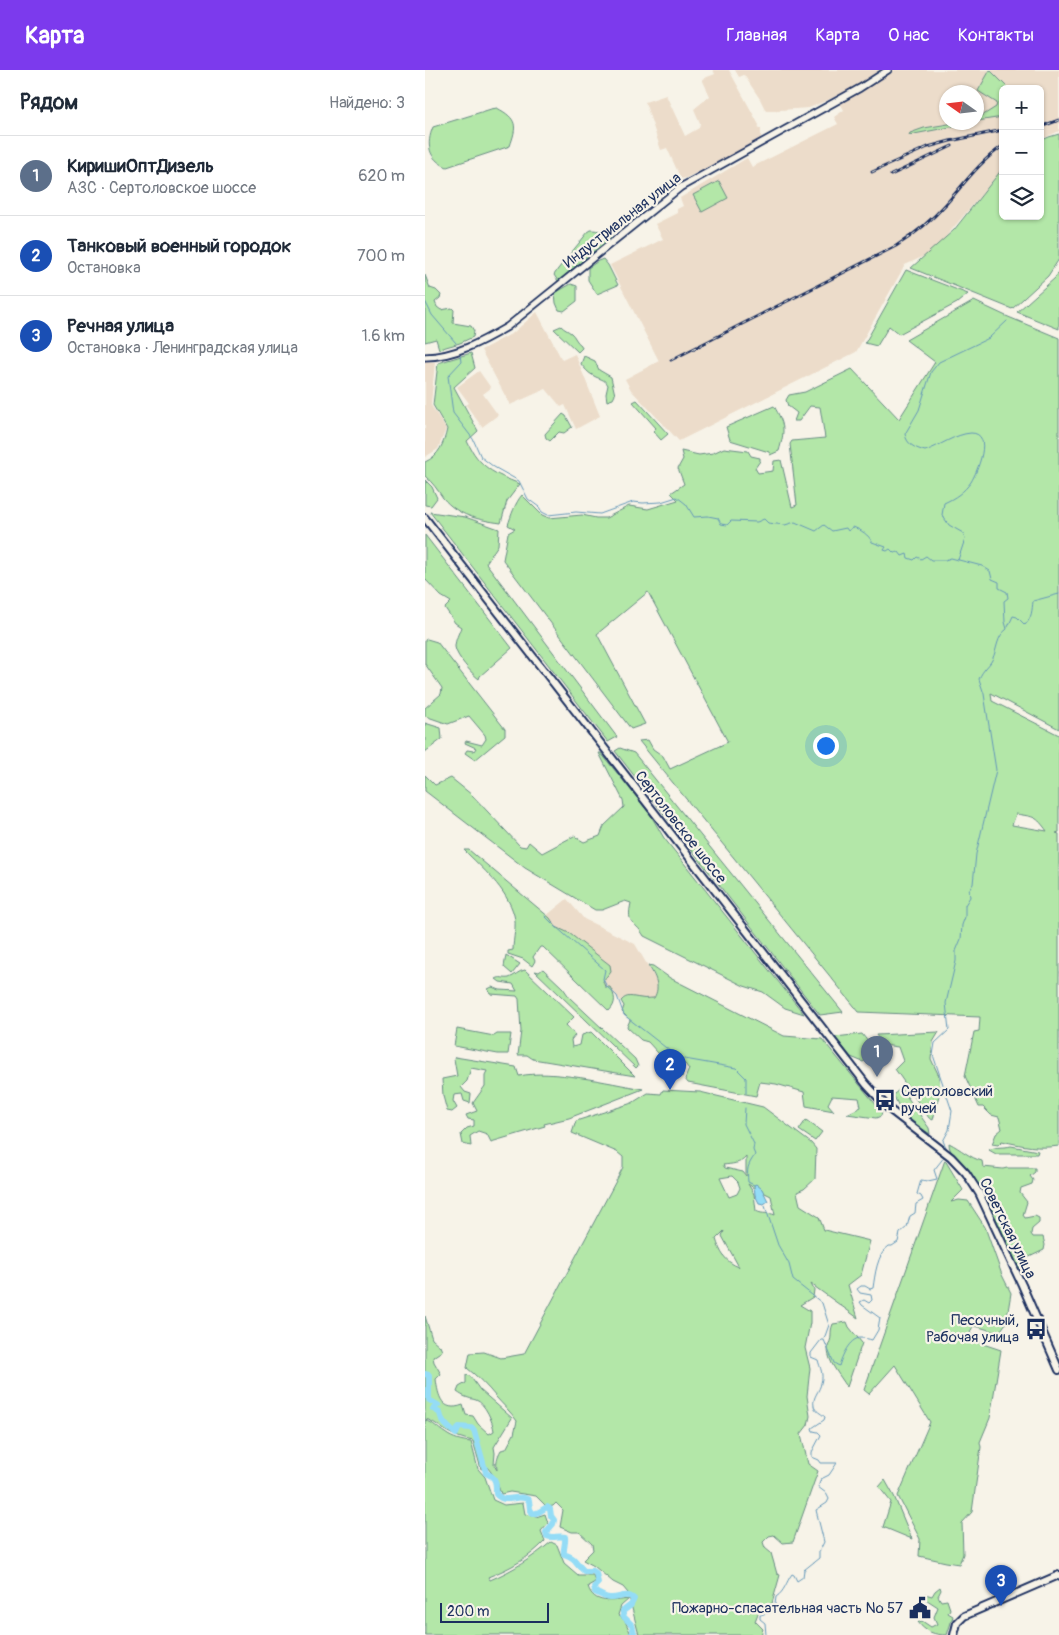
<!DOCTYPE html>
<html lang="ru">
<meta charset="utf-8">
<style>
body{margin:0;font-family:Pangolin,sans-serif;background:#f2f2f3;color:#1f2937}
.controls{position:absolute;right:15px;top:15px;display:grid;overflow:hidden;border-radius:8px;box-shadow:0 1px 4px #0004}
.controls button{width:45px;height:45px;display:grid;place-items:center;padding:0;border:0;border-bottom:1px solid #e0e1e3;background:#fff;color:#1f2937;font:25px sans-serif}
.compass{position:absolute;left:514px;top:15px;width:45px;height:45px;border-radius:50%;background:#fff;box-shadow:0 1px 4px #0004;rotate:284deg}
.scale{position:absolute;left:15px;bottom:12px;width:109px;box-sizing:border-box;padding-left:5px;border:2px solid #1b2f5e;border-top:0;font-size:14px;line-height:18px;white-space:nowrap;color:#1b2f5e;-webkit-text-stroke:4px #f7f3e8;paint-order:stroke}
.you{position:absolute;left:400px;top:675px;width:18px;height:18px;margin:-12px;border:4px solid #fff;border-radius:50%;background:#1a73e8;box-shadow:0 0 0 8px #1a73e833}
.badge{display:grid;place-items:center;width:32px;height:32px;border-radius:50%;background:#7c3aed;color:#fff;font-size:16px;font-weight:700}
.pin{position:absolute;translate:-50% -41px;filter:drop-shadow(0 1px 2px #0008)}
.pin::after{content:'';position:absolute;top:26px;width:18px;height:15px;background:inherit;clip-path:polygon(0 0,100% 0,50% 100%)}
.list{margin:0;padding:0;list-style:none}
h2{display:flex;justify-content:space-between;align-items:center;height:65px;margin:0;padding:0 20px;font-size:21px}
h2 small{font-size:16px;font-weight:400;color:#747a83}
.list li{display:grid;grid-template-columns:32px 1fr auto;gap:15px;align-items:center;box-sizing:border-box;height:80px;padding:0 20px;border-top:1px solid #e0e1e3}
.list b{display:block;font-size:19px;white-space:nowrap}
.list p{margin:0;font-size:16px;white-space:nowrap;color:#747a83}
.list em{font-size:16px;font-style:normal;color:#747a83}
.icon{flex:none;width:28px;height:28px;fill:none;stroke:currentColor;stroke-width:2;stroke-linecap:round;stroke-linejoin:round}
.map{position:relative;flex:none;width:634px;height:1565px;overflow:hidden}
header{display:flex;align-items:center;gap:30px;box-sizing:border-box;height:70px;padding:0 25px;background:#7c3aed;color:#fff}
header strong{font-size:24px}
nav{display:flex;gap:28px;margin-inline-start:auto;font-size:18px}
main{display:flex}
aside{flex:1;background:#fff}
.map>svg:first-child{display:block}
.built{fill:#ecdcca;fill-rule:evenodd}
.green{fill:#b3e7a8;stroke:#678b83;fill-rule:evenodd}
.water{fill:#94dcf6;stroke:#6497b9}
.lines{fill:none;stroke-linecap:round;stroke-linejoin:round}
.stream{stroke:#6497b9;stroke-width:1}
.river{stroke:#94dcf6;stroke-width:6}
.tertiary-casing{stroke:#1b2f5e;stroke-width:9}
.secondary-casing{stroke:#1b2f5e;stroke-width:10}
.tertiary{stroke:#f7f3e8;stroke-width:5.5}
.secondary{stroke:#f7f3e8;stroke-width:6}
.rail-casing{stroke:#1b2f5e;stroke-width:3}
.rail{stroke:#f7f3e8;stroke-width:1;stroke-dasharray:4;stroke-linecap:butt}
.labels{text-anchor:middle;stroke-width:4.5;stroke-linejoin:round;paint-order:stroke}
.street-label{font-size:15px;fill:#1b2f5e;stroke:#f7f3e8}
.poi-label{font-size:15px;fill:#1b2f5e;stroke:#f7f3e8;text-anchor:end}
</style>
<header>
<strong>Карта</strong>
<nav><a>Главная</a><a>Карта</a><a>О нас</a><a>Контакты</a></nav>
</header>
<main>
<aside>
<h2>Рядом<small>Найдено: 3</small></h2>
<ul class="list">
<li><span class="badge" style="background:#5c6f8a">1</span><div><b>КиришиОптДизель</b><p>АЗС · Сертоловское шоссе</p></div><em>620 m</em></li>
<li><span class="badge" style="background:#1a4fb4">2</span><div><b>Танковый военный городок</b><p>Остановка</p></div><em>700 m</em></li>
<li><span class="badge" style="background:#1a4fb4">3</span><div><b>Речная улица</b><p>Остановка · Ленинградская улица</p></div><em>1.6 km</em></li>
</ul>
</aside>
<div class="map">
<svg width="634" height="1565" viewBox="0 0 634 1565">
<rect width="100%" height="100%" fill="#f7f3e8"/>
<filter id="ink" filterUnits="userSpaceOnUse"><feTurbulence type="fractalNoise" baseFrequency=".02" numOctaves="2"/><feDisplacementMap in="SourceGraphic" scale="10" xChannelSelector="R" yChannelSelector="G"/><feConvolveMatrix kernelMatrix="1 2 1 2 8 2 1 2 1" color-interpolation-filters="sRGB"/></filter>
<g filter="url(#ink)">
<g class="built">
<path d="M288,0H304L334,55L333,59H336V67L334,71L261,108L256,109L242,78L236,80L220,32L241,25L260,66L274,58L275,53L269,39L285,26L277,9L290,4Z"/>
<path d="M310,0H458L419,23L384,38L341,41L335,29L319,5L314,7Z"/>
<path d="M467,0H634V61L615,70V19H578V99L508,182L480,195L431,282L254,371L206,320L200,309L234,291L185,195L238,169L230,154L252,143V139L258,136L255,128L322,88L327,97L413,54L409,47L419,40L415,33ZM522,22H552V52H522Z"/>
<path d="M112,242L137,290L150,284L175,346L151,359L140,335L136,337L121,319L85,335L56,280L88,263Z"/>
<path d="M0,291L10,292L6,335L21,359L13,379L0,387Z"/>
<path d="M54,301L66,318L58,324L73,345L57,357L41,335L44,333L32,317Z"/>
<path d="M142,829L159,849L210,874L233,913L232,923L229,928H198L196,931L175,910L121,846Z"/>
</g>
<g class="green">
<path d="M565,0L584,19H578V47L552,51V49L571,37L572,33L553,21Z"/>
<path d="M72,38C93,49 92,56 85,76L22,97C3,89 1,74 8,57L66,39Z"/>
<path d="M536,52L546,53L484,65L485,63L499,58Z"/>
<path d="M634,64V189L623,206L587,239L486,198L529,160L578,98V146H615V71L624,67Z"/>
<path d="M294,111L303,128L277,142L268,125Z"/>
<path d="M166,160C174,160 179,163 186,161L188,164L183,170L133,211L129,205L133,199L163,162Z"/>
<path d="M178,189L183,195L193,215L172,224L163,210V198L173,191Z"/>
<path d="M481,200L543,224L532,233L474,264L464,256L452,276L440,273Z"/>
<path d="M634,202V259L592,242L630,208Z"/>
<path d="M0,205L5,218L11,220L16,225L15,228L10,232L12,237L16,240L27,238L29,240L28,253L46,256L49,261L48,267L35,273L14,279L11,269L0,272Z"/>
<path d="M146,214L152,216V231L139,241L134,240L131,233L130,223Z"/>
<path d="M549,231L581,246L634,268V659L566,623L567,631L634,665V762L631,763L634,764V1076C613,1079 598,1076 577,1071L573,1075L567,1074L571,1064L577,1059L574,1047L566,1045L558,1037H554L540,1006L549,962L554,961L555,947L434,942L214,671L223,670L228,679L238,686L245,699L303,672L223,522L172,564L220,654L206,659L78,490L83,463L90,459L83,455C86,446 90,433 97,425L117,445L124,448L157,445L171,448H181L204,436L223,439L253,430L246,423L259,414L253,398L258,389L256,381L274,385L288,383L299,378L323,381L326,386L335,388V391L330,398L333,403L348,401L349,391L356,390L367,437L372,435L365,374L367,371L400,368L395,337L385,336L374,351H369L372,343L363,336L361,330L364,325L380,322L427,299L474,349L510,292L481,270ZM591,744C610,747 611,746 622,761L587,755Z"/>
<path d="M136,256C140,260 142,260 146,263C150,266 151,272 156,275L157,278L153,282L129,259Z"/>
<path d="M46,283L50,298L29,317L53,361L42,371C54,397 69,404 95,414L82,431L76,453C54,450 33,446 18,428C12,419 8,413 0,406V392C14,386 19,373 22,359L8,335L13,293Z"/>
<path d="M159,286L170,291L174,300L186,307L190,325L188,329L182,331L181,324L183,315C180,309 174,309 169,306C163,303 160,299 156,294Z"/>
<path d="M212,330L243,364L236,370L228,361L231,358L208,332Z"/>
<path d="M349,336C360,355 360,360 354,381L345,385L344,382L305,370L301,357Z"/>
<path d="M138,344L141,346L147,357L139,363L134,362L125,371L121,368L120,364Z"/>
<path d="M0,410L7,417L12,428L6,436L0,435Z"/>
<path d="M5,442L40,447L74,459L73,475L61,493L192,667L183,672Z"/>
<path d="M0,465L87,578L55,606L54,609C47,604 31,586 30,577C30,570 34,563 36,557L30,553L20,538L26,532L16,526L0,509Z"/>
<path d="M2,569L12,572L80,659V665L50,690L40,683L42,680L49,681L51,678L40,673L41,671L57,675L61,669L60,665L44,646L23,654L0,646V638L16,624L17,618L0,594V570Z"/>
<path d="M0,653L16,658L17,669L0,682Z"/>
<path d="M195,678L209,683L418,942L395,945L190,681Z"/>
<path d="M174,683H176L225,744L239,768L379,944L360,938L338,922L319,916L219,866C209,849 201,856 206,833L200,831L177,840H170L100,798L0,721V705L10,715L26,708L47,725L95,776L101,777L104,772L117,783L149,766L159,772L175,766L179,756L199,737L198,730Z"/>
<path d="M39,780H44L125,848L131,857L144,863L185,895L186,901L178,911L180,917H185C190,926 192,933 184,941L118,877H115L108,887L110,891L107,896L98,889L83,884V881L88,880C88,869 92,855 89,845C82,819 57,798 39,780Z"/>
<path d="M81,885L95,894L87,904L79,897Z"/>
<path d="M223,895L228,896L245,908L359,966L397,969L457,1042L456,1046L451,1048L422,1044L436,1037L434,1028L407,1026L403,1034L409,1041L381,1036L379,1022L351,1014L335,1012L331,1026L263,1013L260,1009L264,999L260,994L246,991L240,985L233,983L223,972L216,970L202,957L205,950L197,942L199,936L196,931C202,924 207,927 216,928C220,929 224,928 229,928C236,916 230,906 223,895Z"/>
<path d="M118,899L138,918L145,928L210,989L213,996L211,998L110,901L114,902Z"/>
<path d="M100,900L149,947L141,955L150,965L146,970L147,977L155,975L157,965L166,962L210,1006L108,989L102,985H93L96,961L94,929L92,926L66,924L63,919L67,917L75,920L92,921L88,914L75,912L71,909C76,906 78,909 84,908C90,906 93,901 100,900Z"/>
<path d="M32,959L69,966L72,964H86L83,984H73L29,976Z"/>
<path d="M514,962L508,972L506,989L514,1006L515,1021L508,1050L504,1048L470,999L478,991L473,977L458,975L451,965Z"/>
<path d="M437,964L452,983L438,992L426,987L410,967Z"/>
<path d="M30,987L91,997L94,1006C126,999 184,1013 218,1019L144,1048L119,1054L120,1056L66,1072L62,1064L53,1061L45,1066L46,1076L38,1074L36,1064L42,1058L49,1056V1050L43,1049L41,1045L52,1041L48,1033L60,1016V1005L62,1001L46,998L42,1011L36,1017L40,1022L46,1024L45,1033L39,1031L37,1024L29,1025L28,1031L32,1038L27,1042L22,1041L18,1026L17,1009L32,1006L29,989Z"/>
<path d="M244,993L259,996L257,1007L242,1004Z"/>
<path d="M476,1018L504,1058L505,1064L479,1046L468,1025Z"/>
<path d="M238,1020L275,1022L338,1037L386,1073L391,1079L390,1109L379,1119L372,1122L375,1135L394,1147L399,1160L445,1171L436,1205L423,1215L433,1248L386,1214L389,1220L388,1227L375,1235L385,1241V1253L380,1278L385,1298L382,1326L385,1346L383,1355L376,1364L383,1394L393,1401L368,1472L358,1473L349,1465L344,1466L338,1472L340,1478L346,1483L352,1504L355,1505L346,1537L336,1536L330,1551L338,1559L336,1565H214L203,1523L198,1517L188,1512L169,1496L158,1490L168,1480L167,1474L154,1462H147L135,1457L138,1440L131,1433L128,1436L122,1437L111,1426L85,1422L76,1424C71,1410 72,1409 62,1397L56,1399L48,1371C38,1369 29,1366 21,1361C13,1356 9,1351 0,1349V1246L7,1269L15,1276L17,1281L8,1287L9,1292L16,1304L11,1309C13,1326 17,1343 38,1335L41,1345L48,1346L53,1354L64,1364L69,1361C68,1352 60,1333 51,1330C43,1328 39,1327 32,1322L34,1317L41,1313V1305L45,1306L55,1320L87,1348L69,1377L70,1383L69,1395L72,1400C71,1392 72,1387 76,1380L81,1379L89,1364L92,1351C86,1342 78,1335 71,1327C62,1316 53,1307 42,1298L45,1283L59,1282L76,1288L99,1284L192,1109L198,1097V1087L192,1082L147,1063L151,1051L207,1033L223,1023L236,1024ZM321,1087V1106L318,1102L300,1098L298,1095C306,1094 316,1094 321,1087ZM307,1106L313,1112L315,1118L312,1124L304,1127L295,1108ZM323,1114L333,1121H336L346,1126L350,1145C344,1142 338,1145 331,1141L329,1124ZM299,1161L297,1166L314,1197C300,1192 295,1182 291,1169Z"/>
<path d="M381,1050L397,1062L390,1071L374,1060Z"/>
<path d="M524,1073C536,1079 545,1088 557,1091L558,1097L578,1099L582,1098H610V1102L605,1106L608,1110L607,1114L596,1118L595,1123L602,1132L598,1145L600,1148L610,1146L614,1148V1153L607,1159L606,1164L608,1167H618L620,1175L619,1180L598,1190L594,1200C578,1167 563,1134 543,1102C538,1093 523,1084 524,1073Z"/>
<path d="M586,1076L613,1081L612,1084H571L564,1080C571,1076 579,1078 586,1076Z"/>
<path d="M520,1090L538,1120L526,1132L534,1130L543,1131L560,1157L577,1205L586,1223L581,1253L574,1263C565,1261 557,1257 548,1256L545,1263L555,1273L576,1280L565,1348L555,1372L556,1377L547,1442L537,1453L538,1484L534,1494L521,1492L494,1486L495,1469L473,1426L505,1352L470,1295L444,1324L439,1320Z"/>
<path d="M422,1252L424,1257L437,1273L422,1317C415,1305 402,1292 403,1277C404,1273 406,1270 406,1266C406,1261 406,1259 408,1254Z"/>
<path d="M0,1350C9,1353 12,1358 20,1363C28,1369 37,1371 46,1372L53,1399L60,1407L68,1430L79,1435L98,1433L100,1444L111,1447L120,1444L123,1453L116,1461L120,1471C104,1488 86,1498 63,1507L65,1510C87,1501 107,1488 126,1472L132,1475L139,1493L153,1505H168L170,1512L163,1516C168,1535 188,1531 204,1529L196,1536L193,1545L200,1551L205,1562L204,1565H0Z"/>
<path d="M460,1410L469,1426L487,1469L458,1457L466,1432L454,1417Z"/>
<path d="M515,1517L516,1520L513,1526L516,1531L522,1530L525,1539L523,1543L528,1546L522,1565C510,1565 500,1562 493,1552L497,1551L506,1557L512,1554L509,1547L513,1537L499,1528L500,1524L507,1526L510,1521Z"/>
</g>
<path class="water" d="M331,1114L337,1119L343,1131L339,1134L334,1133L330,1125L329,1115Z"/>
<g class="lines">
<g class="stream">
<path d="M0,231L7,245L31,273"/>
<path d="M35,284L36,292L23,306L28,343L48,369L56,387L69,397L94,411L103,429L114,437L117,442L123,445L151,442L175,444L208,432L218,433L236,432L252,427L261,434L269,447L283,446L293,448L296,454L302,455L306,451L332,452L339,449L343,453L360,455L370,452L391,461L399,455L407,461L421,458L423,461L428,457C436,460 444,465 447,472L461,477L459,480L462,481L465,479L469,483L474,482L477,486L482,484L483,488L489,490L492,487L496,489L501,486L506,490H520L526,488L557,496L565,501L567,509L574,512V518L582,522L583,528L579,531L580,552L582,559C571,567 573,578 567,590C564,596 558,599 554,609L559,624L571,700L551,784L548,814L544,820L545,827L540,835V847L537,855L536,869L531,881V891L521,933L524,960L510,973L508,985L527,1041L524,1060L518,1071L522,1079"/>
<path d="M533,490L540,469L538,463L524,455L517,445L519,433C530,428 539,422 546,412C552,402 569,363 546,363C530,364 515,376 500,381C490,378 482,375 480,364L494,340L506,302L514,292L564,268L582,251"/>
<path d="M583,557L588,546L592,547L600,555C607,548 607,540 608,531L634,524"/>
<path d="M120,846L129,855"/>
<path d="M130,856L180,900L178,909L182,917L192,926L199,945L254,988L311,998L321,1008V1023"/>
<path d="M320,1038L319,1054L329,1074L328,1080L330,1085C322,1096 322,1099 323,1112L329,1115"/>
<path d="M340,1136L353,1175L364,1194L368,1210L397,1233L404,1255L399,1269"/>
<path d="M341,1565L340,1553L335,1549V1545L349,1541L351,1527C360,1521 361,1512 367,1504L369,1505L372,1511L378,1507L379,1500L394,1488V1482L399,1472L391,1440L402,1433L404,1429L401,1423L393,1417L396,1409L404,1405L412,1393H396L394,1390L387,1387V1382L396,1365L393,1362L388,1361L387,1358L399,1350L400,1347C396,1343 390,1341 389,1336C387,1327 395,1321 396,1313C399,1304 395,1298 393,1290L386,1287V1283L396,1270H399L409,1293L414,1296C417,1286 424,1269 435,1268C439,1268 444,1269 447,1270L453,1260L455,1248L437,1235L435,1232L439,1230L444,1233L447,1230L446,1225L435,1223L432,1219L436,1216H440L445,1219L448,1218C450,1205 452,1184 464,1176H467L473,1172L475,1163L482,1157L485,1146L490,1143L491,1134L498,1130L496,1126L492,1124L496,1110L503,1111L512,1109L509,1100L520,1086"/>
</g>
<path class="river" d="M0,1304L4,1305V1330L13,1335L8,1339L15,1343C16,1352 24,1358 31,1364L34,1357L46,1358L49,1360L61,1403C72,1408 71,1413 71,1424C81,1436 93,1422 104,1430L105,1439L108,1444L114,1442L122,1437L125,1439L126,1446L129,1450L128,1454L121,1462L122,1466C128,1469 133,1465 140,1467C141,1473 138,1478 139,1484C153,1489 149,1492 159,1501H168L171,1503L173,1513L169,1517L170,1522C174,1524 180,1528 185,1528C194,1529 201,1522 209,1529L206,1535L198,1541V1546L207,1555L209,1563L206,1565"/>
<g class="tertiary-casing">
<path id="tertiary" d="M0,287C29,287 58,271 82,257L256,117L435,18L463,0"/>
</g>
<g class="secondary-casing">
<g id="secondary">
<path d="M0,448L441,1014L464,1039L526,1087L541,1103L554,1123L597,1215L634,1300"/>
<path d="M529,1565L532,1553L539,1546L634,1505"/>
</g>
</g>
<use href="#tertiary" class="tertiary"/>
<use href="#secondary" class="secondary"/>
<g class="rail-casing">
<g id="rail">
<path d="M615,57L634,50"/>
<path d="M447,102L503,77L525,71L578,60"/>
<path d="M466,105L527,76"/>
<path d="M246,290L471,176C490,164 506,151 521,134C539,114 555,91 578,76"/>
</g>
</g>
<use href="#rail" class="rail"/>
</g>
</g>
<defs>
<g id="bus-bare" transform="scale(1.725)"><path d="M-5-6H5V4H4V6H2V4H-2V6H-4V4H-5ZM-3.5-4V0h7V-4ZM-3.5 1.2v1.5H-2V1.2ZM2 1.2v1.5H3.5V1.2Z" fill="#1b2f5e" stroke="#f7f3e8" stroke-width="2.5" paint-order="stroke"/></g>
<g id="civic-bare" transform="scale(1.725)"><path d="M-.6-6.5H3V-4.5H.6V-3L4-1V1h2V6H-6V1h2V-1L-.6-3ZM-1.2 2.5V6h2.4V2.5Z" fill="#1b2f5e" stroke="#f7f3e8" stroke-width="2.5" paint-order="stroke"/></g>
</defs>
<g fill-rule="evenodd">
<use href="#bus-bare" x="460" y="1030"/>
<use href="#bus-bare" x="611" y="1259"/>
<use href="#civic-bare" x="495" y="1538"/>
</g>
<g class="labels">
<g class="street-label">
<text transform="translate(197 150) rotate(-38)" y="5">Индустриальная улица</text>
<text transform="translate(256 757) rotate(52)" y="5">Сертоловское шоссе</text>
<text transform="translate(583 1158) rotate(64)" y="5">Советская улица</text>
</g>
<g class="poi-label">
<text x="476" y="1026" text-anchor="start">Сертоловский<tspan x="476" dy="17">ручей</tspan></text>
<text x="594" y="1255">Песочный,<tspan x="594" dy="17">Рабочая улица</tspan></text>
<text x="478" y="1543">Пожарно-спасательная часть № 57</text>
</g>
</g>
</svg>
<div class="controls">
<button>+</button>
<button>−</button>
<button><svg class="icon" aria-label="layers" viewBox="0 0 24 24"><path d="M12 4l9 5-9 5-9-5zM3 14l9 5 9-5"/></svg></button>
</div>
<svg class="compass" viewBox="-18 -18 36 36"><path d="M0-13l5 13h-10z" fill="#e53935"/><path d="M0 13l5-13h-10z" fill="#747a83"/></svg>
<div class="scale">200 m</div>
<div class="you"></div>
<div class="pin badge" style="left:452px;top:1007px;background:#5c6f8a">1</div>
<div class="pin badge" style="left:245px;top:1020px;background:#1a4fb4">2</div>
<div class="pin badge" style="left:576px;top:1536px;background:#1a4fb4">3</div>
</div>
</main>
